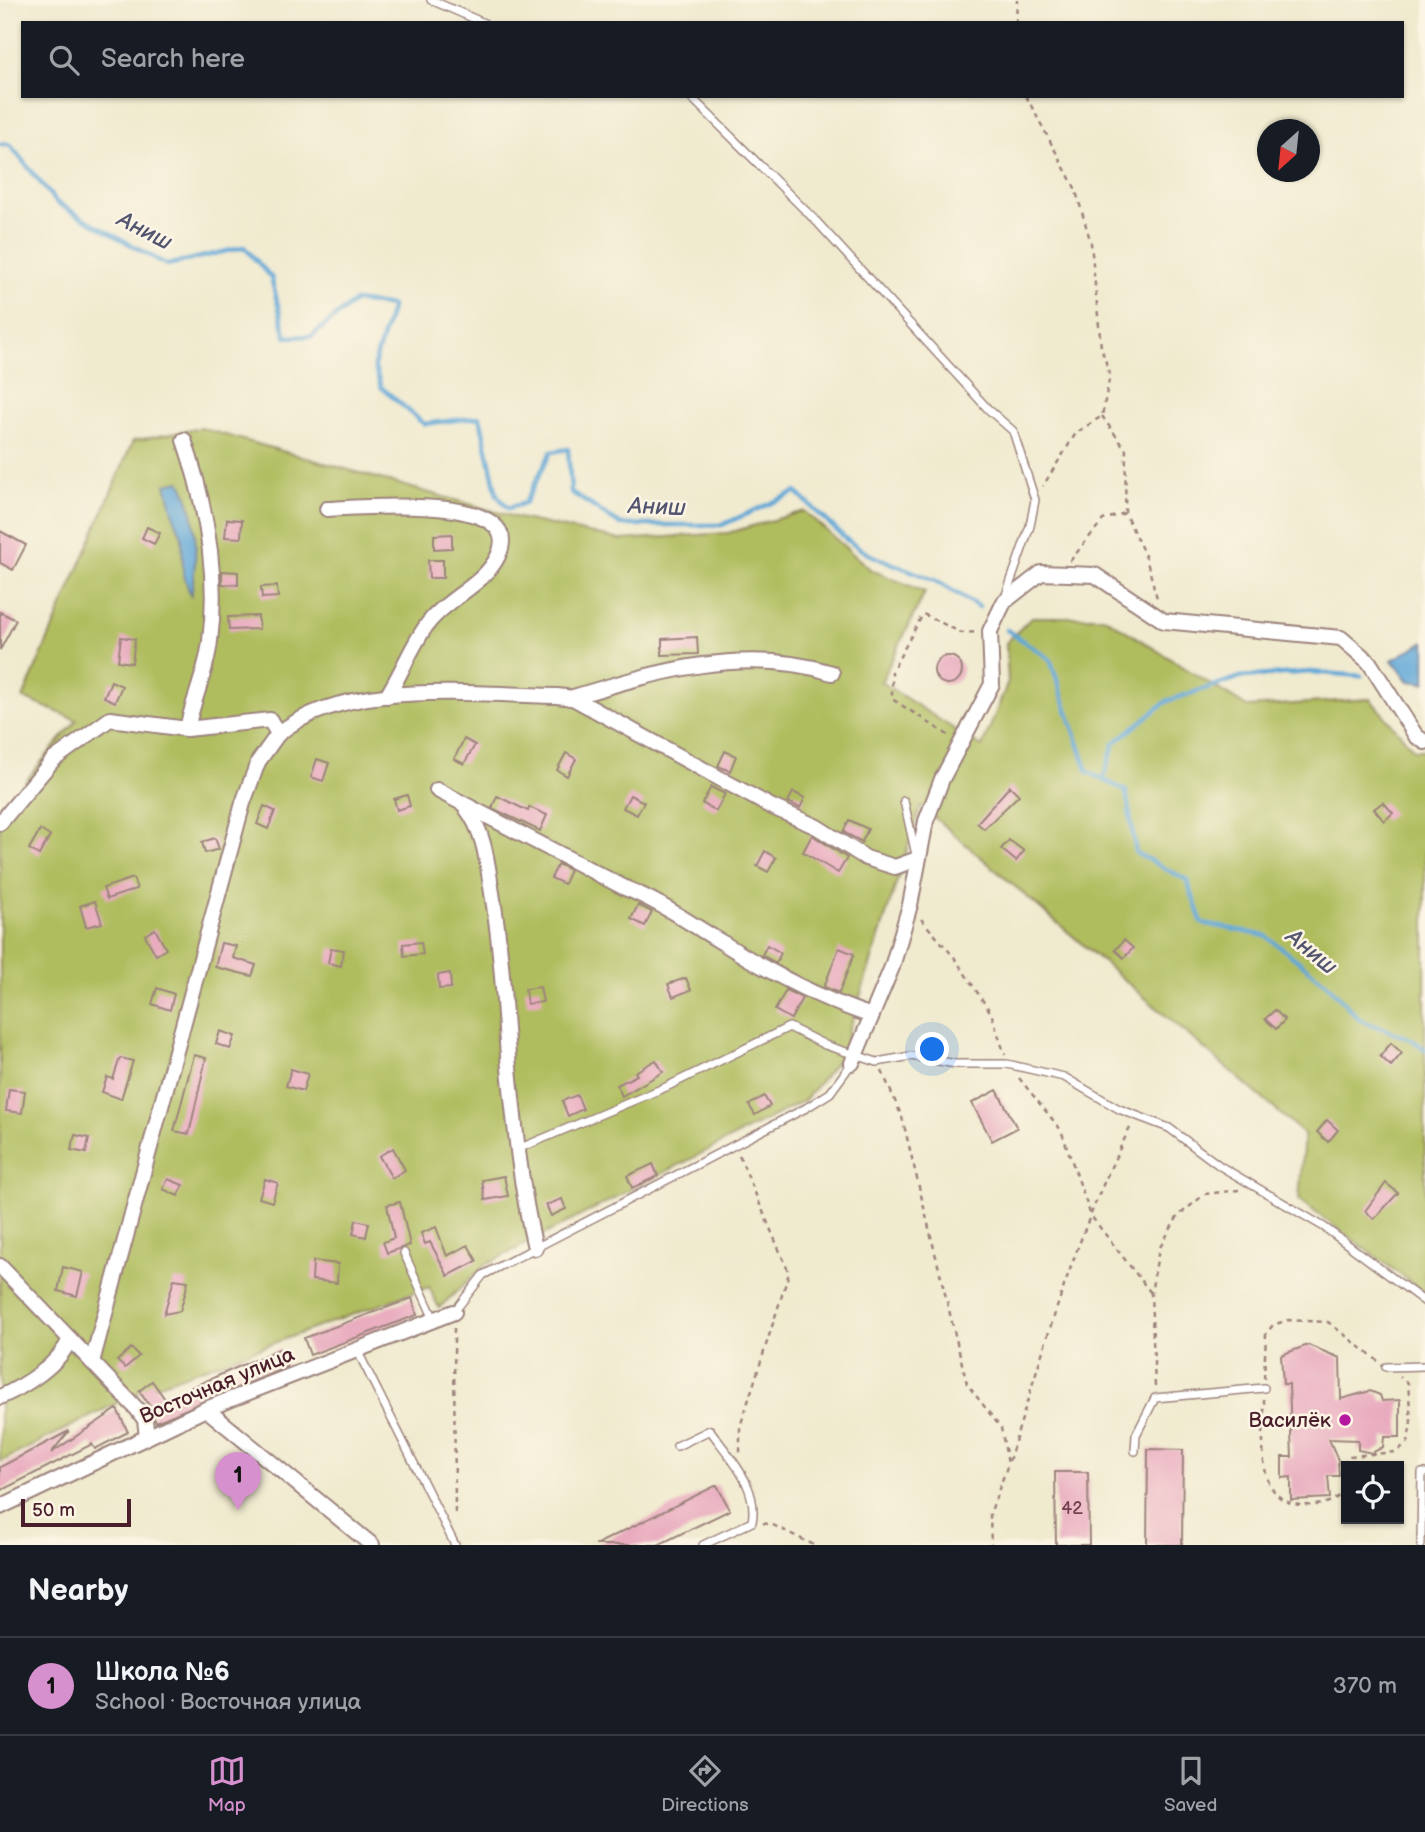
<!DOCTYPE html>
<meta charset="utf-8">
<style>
body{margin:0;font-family:"Balsamiq Sans",sans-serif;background:#20242c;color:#f1f3f6}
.controls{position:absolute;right:21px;bottom:21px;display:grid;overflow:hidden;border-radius:0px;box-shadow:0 2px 5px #0004}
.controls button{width:63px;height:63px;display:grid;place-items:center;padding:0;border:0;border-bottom:2px solid #363941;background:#171b24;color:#f1f3f6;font:35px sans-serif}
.compass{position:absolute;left:1257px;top:119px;width:63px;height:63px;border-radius:50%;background:#171b24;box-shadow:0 2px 5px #0004;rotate:207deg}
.scale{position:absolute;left:21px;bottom:18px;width:110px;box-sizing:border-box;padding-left:7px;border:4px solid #4a1f2b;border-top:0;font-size:19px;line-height:24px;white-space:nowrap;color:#4a1f2b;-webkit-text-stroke:5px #fcf5e5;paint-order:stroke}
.you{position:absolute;left:933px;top:1050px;width:24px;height:24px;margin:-18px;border:5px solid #fff;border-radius:50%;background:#1a73e8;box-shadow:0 0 0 10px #1a73e833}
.badge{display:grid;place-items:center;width:46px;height:46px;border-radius:50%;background:#d690ce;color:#111;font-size:23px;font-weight:700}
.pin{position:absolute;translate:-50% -58px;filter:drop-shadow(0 2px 4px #0008)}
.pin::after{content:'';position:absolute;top:37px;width:24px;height:21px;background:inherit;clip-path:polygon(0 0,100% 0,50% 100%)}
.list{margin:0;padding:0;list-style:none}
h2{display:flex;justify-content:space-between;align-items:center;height:91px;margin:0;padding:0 28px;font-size:30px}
h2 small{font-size:23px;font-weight:400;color:#9ea1a6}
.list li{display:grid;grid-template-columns:46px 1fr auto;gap:21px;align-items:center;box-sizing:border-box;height:98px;padding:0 28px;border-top:2px solid #363941}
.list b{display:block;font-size:26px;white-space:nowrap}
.list p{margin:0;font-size:23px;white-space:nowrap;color:#9ea1a6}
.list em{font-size:23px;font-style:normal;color:#9ea1a6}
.icon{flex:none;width:38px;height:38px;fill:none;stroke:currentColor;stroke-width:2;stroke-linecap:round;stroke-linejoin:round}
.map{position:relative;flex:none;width:1425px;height:1545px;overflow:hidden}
.search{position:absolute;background:#171b24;box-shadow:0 2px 5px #0004;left:21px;right:21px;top:21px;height:77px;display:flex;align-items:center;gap:18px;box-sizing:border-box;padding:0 24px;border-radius:0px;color:#9ea1a6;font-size:26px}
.sheet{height:189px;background:#171b24}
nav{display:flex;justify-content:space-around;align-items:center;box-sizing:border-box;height:98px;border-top:2px solid #363941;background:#171b24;font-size:19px;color:#9ea1a6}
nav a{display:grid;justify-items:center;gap:4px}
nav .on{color:#d690ce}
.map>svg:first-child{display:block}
.green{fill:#b0bd5e;stroke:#7d6e44;stroke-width:2}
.water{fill:#61a7d7;stroke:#566381;stroke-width:2}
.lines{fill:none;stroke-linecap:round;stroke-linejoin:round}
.stream{stroke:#61a7d7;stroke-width:4.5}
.building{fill:#e9acbf}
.lane-casing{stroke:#9d847d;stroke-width:10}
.street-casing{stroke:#9d847d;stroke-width:18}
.path{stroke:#9d847d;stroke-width:2.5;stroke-dasharray:5 5;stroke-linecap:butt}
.lane{stroke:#fff;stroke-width:7}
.street{stroke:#fff;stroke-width:14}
.poi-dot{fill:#b5179e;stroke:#fcf5e5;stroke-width:2.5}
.labels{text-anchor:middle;stroke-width:5;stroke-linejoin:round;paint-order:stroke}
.number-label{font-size:18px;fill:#724250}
.street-label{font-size:21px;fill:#4a1f2b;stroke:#fcf5e5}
.poi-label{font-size:21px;fill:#4a1f2b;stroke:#fcf5e5;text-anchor:end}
.water-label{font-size:23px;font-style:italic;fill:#535570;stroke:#fcf5e5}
</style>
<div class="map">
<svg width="1425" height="1545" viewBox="0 0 1425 1545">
<rect width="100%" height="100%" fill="#fcf5e5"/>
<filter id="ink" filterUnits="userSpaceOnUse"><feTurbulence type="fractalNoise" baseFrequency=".0143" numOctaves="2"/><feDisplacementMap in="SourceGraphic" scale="14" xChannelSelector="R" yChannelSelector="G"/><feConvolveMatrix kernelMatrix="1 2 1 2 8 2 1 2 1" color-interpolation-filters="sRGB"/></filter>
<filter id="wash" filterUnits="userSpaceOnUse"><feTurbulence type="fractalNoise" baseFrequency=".00686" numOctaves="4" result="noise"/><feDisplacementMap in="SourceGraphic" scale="28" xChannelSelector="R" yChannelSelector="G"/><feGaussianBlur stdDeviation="1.57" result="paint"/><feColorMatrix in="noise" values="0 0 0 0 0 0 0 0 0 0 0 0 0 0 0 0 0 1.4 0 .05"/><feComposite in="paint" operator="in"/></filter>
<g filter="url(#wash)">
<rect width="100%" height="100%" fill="#f0eacf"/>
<path class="green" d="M201,428L518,518L621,540L728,533L804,511L871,570L925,592L881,682L982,747L1008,682L1006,643L1032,617H1104L1247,707L1370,699L1414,750H1425V1293L1299,1200L1304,1134L921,806L841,1056L805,1100L485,1265L439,1308L429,1287L143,1390L0,1462V811L77,720L23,698L133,441Z"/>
<g class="water">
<path d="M180,481C200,516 197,558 191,597L183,572L182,536L175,520L166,484Z"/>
<path d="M1425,641V683L1409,681L1392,660Z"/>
</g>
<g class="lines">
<g class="stream">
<path d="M0,144L10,145L57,203L167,265L244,247L271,277L286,337L312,336L355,301L392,306L374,365L381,387L424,424L480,417L497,495L508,508L525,503L551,452L568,449L571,492L621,525H722L796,492L847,540L868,554L934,580L979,607"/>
<path d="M1007,630L1050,659L1088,772L1126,791L1136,853L1187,880L1202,923L1266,936L1325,982L1360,1020L1411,1039L1425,1049"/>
<path d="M1103,780L1114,743L1167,701L1241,677L1311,672L1361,676"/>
</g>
</g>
<g id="blocks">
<g class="building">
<path d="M227,519L242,520L241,538L225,537Z"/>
<path d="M147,527L160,533L154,544L142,538Z"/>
<path d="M0,531L26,545L13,570L0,563Z"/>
<path d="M452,534V548L434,549V535Z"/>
<path d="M428,560H443V578H429Z"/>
<path d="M222,571L238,572V585L222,584Z"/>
<path d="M277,586L278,597L262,598L261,587Z"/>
<path d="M0,612L16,620L0,650Z"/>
<path d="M258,616L259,629L229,630L228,617Z"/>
<path d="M121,637L135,639L132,663L118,661Z"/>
<path d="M697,637L698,654L662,655V639Z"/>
<circle cx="948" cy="670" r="14"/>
<path d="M111,681L122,686L115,702L104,697Z"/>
<path d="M464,739L475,745L464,764L454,759Z"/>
<path d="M725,751L736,756L730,771L718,766Z"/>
<path d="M566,753L576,759L567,776L557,770Z"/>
<path d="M317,759L329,763L323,781L311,777Z"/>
<path d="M1010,786L1019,795L984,829L977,823Z"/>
<path d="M711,787L725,794L716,811L702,803Z"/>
<path d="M793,792L805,798L800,808L788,802Z"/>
<path d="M407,795L410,806L397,810L394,799Z"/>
<path d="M630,795L644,802L637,815L623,808Z"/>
<path d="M497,796L528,811L529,807L547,815L540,831L492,808Z"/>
<path d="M1383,802L1393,813L1384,821L1374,809Z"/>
<path d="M264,806L275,811L268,829L257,824Z"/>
<path d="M849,820L868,829L862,842L843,832Z"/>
<path d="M40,830L50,836L39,855L29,849Z"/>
<path d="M812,835L847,858L838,873L803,852Z"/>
<path d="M215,838L219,849L205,853L202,842Z"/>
<path d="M1009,840L1024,851L1016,861L1001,849Z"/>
<path d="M765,851L776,858L768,872L757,866Z"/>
<path d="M558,864L570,870L564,884L551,878Z"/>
<path d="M133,878L137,889L107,899L103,888Z"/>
<path d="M95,901L102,923L86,927L80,906Z"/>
<path d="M638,905L652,912L645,926L631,919Z"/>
<path d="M155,929L166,949L156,955L145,935Z"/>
<path d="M1124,940L1133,948L1124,958L1115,950Z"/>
<path d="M421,942L423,954L404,956L403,944Z"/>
<path d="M221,943L236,946L233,958L256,965L252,976L215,967Z"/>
<path d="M767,945L781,953L776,963L762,955Z"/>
<path d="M331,948L344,950L341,966L328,963Z"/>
<path d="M839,948L854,954L839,993L824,987Z"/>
<path d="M450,973L451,988L439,989L438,975Z"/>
<path d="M686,978L691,990L673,997L668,984Z"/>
<path d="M540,987L543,1002L527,1004L525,989Z"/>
<path d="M157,988L174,994L170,1010L152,1004Z"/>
<path d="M786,990L802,998L791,1019L775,1010Z"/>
<path d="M1275,1010L1285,1020L1276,1029L1265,1019Z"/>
<path d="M220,1031L235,1036L230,1049L216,1044Z"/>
<path d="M1391,1043L1402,1053L1391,1066L1380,1056Z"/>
<path d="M194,1055L206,1058L189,1134L174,1131Z"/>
<path d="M120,1058L133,1061L121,1099L102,1092L107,1077L113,1079Z"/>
<path d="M656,1060L663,1072L622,1096L617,1085L637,1075L635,1072Z"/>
<path d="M291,1069L308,1074L303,1091L286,1086Z"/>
<path d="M9,1089L25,1091L22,1113L6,1111Z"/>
<path d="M997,1090L1017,1128L992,1141L972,1103Z"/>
<path d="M577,1095L583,1109L568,1116L562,1101Z"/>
<path d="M764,1096L770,1106L755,1115L749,1105Z"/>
<path d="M1327,1120L1338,1130L1328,1142L1317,1132Z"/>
<path d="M75,1135L89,1138L86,1153L71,1150Z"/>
<path d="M393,1148L405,1170L392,1178L379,1156Z"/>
<path d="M653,1164L658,1176L632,1188L627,1176Z"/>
<path d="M504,1176L508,1196L485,1200L482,1180Z"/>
<path d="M168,1179L183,1185L178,1196L163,1189Z"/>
<path d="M265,1179L278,1183L272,1202L259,1198Z"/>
<path d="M1386,1183L1398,1193L1374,1219L1365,1211Z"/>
<path d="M562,1199L566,1209L551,1216L546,1205Z"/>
<path d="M400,1202L410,1245L387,1253L383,1242L394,1238L387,1205Z"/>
<path d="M356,1220L369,1223L366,1237L353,1234Z"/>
<path d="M436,1227L447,1256L468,1245L477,1261L448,1276L430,1242L425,1244L421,1233Z"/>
<path d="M313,1261L338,1264L337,1283L312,1280Z"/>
<path d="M63,1267L83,1272L77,1296L58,1291Z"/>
<path d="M174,1279L188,1281L185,1294L180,1311L164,1314Z"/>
<path d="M412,1298L417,1315L310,1355L304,1338Z"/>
<path d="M1308,1345L1340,1358L1341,1399L1370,1391L1380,1395L1382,1401L1400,1400V1437H1384L1383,1447L1372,1453L1358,1450V1440L1329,1439L1338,1460L1339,1476H1328L1330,1498L1291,1500V1477L1282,1478V1457H1292L1289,1384H1283L1281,1355Z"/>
<path d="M131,1348L139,1356L125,1368L117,1361Z"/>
<path d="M279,1349L287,1367L156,1422L149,1409L151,1408L139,1391L152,1381L165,1399Z"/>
<path d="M117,1409L128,1432L95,1449L92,1444L0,1491V1467L69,1431L51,1453Z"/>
<path d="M1148,1449L1183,1450L1182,1545H1147Z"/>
<path d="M1055,1472H1088L1089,1545H1056Z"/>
<path d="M717,1485L730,1510L658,1545H595Z"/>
</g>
</g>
</g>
<g filter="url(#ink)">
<use href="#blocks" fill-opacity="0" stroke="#9d847d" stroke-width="2"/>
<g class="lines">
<g class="lane-casing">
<g id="lane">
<path d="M431,0L484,23"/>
<path d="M690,96L817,222L988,409L1013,431L1035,500L1030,526L1005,598"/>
<path d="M904,801L916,855"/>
<path d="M518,1149L666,1087L789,1027L825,1045L877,1062L911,1056L956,1064H1007L1064,1077L1119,1109L1169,1128L1220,1166L1324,1227L1425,1302"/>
<path d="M404,1253L434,1319"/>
<path d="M454,1312L483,1275L806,1108L830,1093L852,1063"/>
<path d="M357,1350L455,1545"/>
<path d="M1386,1367L1425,1366"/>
<path d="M677,1446L710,1430C730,1458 759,1487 752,1522L703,1545"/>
<path d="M1135,1451L1136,1435L1155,1398L1264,1388"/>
<path d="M1421,1545L1422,1473H1425"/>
</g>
</g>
<g class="street-casing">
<g id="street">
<path d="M327,509C355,508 530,491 498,556C484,585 449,597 429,622C412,644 402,673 387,696"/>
<path d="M570,698C656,672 745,645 832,673"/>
<path d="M278,734C346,678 474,695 557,696L573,698L770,806L817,827L866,858L895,867L917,859"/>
<path d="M437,790L625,888C661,902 689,923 723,943C769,972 820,999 872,1016"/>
<path d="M466,808C485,833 487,862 492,893C502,952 504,1009 509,1068C515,1129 521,1189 535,1248"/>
<path d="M0,823L53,760L110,719L187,729"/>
<path d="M852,1063L892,967L910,905L926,821L942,779L992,684L990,631L1004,602L1041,573L1095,575L1164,621L1341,638L1369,662L1416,736L1425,742"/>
<path d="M0,1266L137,1409L145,1420L147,1437"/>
<path d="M92,1362L243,803L258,762L278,734L270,720L187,729C193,699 207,671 210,641C219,572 206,505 184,440"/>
<path d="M0,1397C25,1386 59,1365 70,1339"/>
<path d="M206,1409L372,1545"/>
<path d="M0,1507L206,1409L454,1312"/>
</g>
</g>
<g class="path">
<path d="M1016,23L1017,0"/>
<path d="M1026,96L1075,188L1091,243L1101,347L1110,375L1102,416L1076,433L1043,486"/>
<path d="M1102,416L1126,450L1125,513L1146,558L1157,598"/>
<path d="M1070,561L1103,520L1125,513"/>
<path d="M948,735L892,699V671L923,614L962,633L976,632"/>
<path d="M921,919L954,957L991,1013L1005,1055"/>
<path d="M882,1071L902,1117L967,1384L1001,1428L1008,1464L990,1514L991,1545"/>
<path d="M1019,1078L1061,1130L1091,1216L1151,1293"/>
<path d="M739,1155L789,1273L740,1427V1453"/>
<path d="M454,1328L455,1517"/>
<path d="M1264,1378L1266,1334L1273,1325L1288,1320L1328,1322L1378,1361"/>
<path d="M1155,1386L1151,1293L1159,1249L1178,1216L1205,1194L1239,1190"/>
<path d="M1264,1399C1265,1435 1251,1503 1303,1505C1323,1506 1333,1503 1346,1489"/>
<path d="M1009,1461C1044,1348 1076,1232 1131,1126"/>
<path d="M1348,1466L1350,1456L1396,1452L1408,1442L1411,1421L1408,1383L1400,1377"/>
<path d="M763,1523L773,1525L814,1545"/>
</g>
<use href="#lane" class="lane"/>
<use href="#street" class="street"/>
</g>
</g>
<circle class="poi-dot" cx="1345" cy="1420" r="7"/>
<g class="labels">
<g class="number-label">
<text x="1072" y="1514">42</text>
</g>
<g class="street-label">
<text transform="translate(217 1385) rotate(-23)" y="7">Восточная улица</text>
</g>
<g class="poi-label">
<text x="1331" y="1427">Василёк</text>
</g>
<g class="water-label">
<text transform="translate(145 230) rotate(27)" y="8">Аниш</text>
<text transform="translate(657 506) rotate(2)" y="8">Аниш</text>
<text transform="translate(1312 951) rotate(39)" y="8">Аниш</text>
</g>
</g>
</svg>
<div class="controls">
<button><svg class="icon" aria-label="locate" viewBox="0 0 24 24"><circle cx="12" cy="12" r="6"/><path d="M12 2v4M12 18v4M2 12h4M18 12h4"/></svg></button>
</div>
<svg class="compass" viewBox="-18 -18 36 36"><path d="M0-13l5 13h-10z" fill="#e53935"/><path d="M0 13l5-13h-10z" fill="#9ea1a6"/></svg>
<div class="scale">50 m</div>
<div class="you"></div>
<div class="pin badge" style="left:238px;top:1510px">1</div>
<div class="search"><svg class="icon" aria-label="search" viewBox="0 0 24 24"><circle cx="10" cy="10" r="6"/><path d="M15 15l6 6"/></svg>Search here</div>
</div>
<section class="sheet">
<h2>Nearby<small></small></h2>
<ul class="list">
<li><span class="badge">1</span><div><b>Школа №6</b><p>School · Восточная улица</p></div><em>370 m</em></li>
</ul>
</section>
<nav>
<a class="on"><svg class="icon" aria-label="map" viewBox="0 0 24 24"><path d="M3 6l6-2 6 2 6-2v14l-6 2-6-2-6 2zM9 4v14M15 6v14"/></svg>Map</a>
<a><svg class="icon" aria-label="directions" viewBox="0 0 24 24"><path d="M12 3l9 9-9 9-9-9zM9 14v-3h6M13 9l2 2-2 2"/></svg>Directions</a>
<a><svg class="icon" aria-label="saved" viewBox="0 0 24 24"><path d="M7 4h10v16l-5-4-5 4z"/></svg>Saved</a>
</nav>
